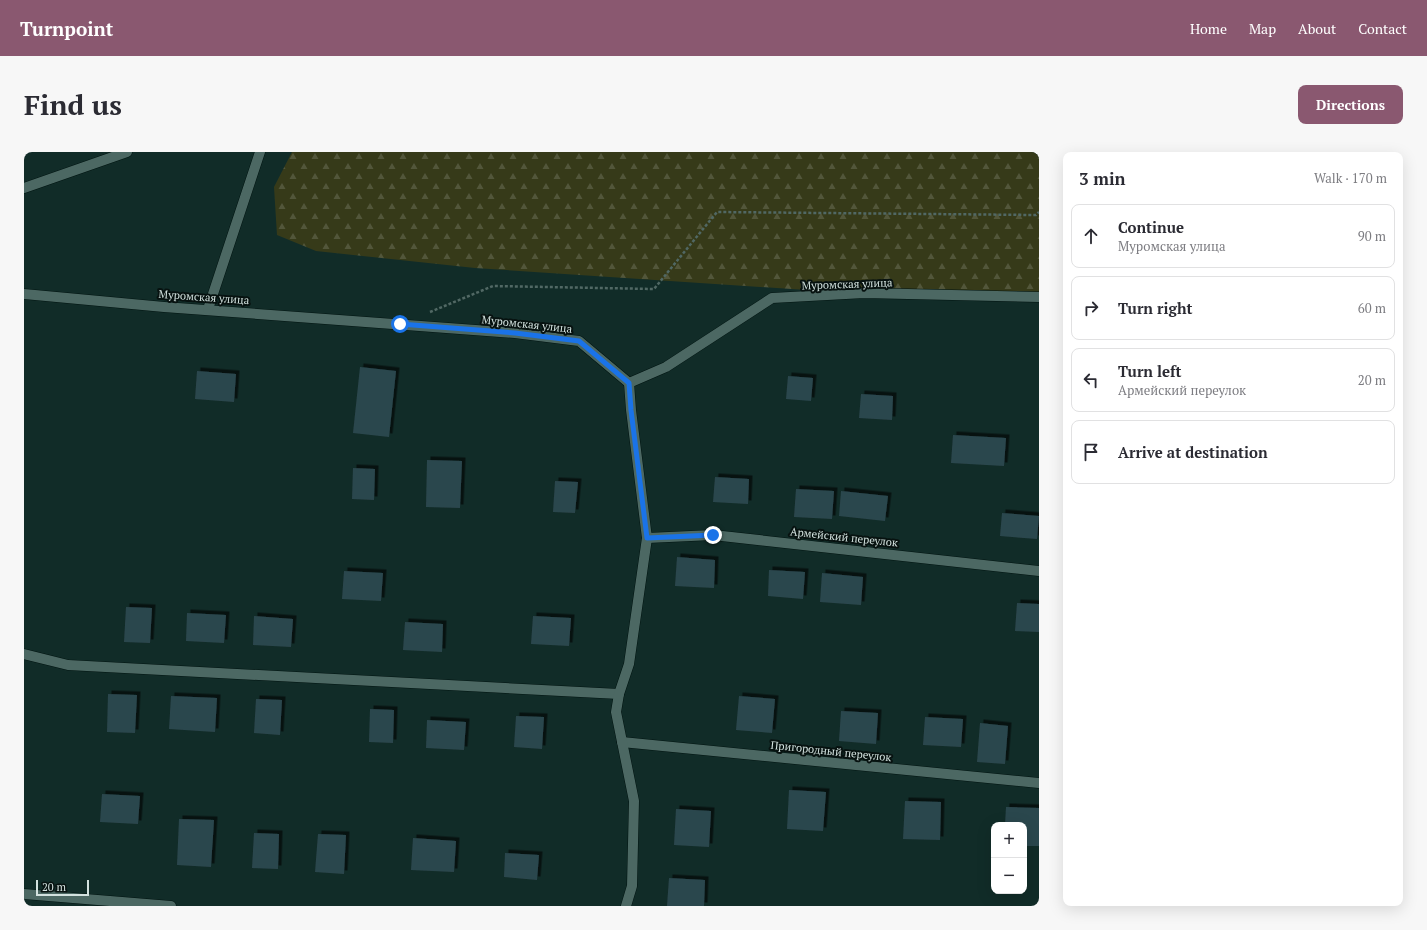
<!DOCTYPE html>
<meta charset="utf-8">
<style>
body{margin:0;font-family:"PT Serif",serif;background:#f7f7f7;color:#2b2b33}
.controls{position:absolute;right:12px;bottom:12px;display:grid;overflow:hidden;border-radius:8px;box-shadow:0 4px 16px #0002}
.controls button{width:36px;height:36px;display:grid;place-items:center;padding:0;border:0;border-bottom:1px solid #e1e1e2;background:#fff;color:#2b2b33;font:20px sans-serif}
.scale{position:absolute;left:12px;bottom:10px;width:53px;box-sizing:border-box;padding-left:4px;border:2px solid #d3e2df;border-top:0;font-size:11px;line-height:14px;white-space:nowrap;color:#d3e2df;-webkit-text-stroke:3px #071210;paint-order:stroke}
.stop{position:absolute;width:12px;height:12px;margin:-9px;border:3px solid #1a73e8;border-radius:50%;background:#fff}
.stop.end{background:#1a73e8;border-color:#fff;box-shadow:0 1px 4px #0008}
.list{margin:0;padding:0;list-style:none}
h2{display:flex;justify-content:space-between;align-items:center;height:52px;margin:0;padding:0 16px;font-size:17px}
h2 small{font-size:13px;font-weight:400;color:#7c7c81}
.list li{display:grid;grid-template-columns:26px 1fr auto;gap:12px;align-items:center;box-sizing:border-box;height:64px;margin:0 8px 8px;padding:0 8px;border:1px solid #e1e1e2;border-radius:8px}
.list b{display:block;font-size:15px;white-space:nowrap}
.list p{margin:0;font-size:13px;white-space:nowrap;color:#7c7c81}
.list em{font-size:13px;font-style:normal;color:#7c7c81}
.icon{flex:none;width:22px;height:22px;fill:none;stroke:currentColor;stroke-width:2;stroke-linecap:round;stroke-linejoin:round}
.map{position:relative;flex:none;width:1015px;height:754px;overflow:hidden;border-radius:8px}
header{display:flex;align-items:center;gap:24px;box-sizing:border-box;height:56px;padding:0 20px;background:#8a5870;color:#fff}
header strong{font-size:19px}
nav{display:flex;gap:22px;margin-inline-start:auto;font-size:14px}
.intro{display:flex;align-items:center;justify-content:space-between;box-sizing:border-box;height:96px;padding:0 24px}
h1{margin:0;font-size:28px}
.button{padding:10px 18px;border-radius:8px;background:#8a5870;color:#fff;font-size:14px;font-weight:700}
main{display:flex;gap:24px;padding:0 24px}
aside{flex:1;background:#fff;border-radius:8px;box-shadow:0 4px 16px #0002}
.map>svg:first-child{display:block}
.forest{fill:url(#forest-firs)}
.building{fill:#2c464d;filter:url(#shadow)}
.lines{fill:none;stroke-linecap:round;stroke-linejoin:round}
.minor-casing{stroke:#001411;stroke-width:11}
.path{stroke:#516864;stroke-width:2.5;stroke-dasharray:3 2;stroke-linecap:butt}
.minor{stroke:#4c6863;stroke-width:10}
.route{stroke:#1a73e8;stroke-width:5}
.labels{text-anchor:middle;stroke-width:4;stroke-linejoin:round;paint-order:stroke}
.street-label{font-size:11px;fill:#d3e2df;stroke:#071210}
</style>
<header>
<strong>Turnpoint</strong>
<nav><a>Home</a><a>Map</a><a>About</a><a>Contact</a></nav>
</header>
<div class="intro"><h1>Find us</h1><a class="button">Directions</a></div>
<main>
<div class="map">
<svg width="1015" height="754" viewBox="0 0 1015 754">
<defs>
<pattern id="forest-firs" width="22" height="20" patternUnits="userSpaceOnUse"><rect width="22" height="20" fill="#363a19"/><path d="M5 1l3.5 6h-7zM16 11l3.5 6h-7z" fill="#52563a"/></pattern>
<filter id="shadow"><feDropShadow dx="3.5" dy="-3.5" stdDeviation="0" flood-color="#0009"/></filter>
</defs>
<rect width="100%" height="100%" fill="#112c28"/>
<path class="forest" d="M268,0H1015V145L827,141L451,116L292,99L253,83L250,35Z"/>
<g class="building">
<path d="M336,215L372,219L365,285L329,281Z"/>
<path d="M173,219L212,222L210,250L171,247Z"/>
<path d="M764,224L789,226L787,249L762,247Z"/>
<path d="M837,242L869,244L868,268L835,266Z"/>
<path d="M929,283L982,286L980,314L927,311Z"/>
<path d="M403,308L438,309L436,356L402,355Z"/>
<path d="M329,316L351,317L350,348L328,347Z"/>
<path d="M691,325L725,327L724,352L689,350Z"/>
<path d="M531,329L554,330L551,361L529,360Z"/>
<path d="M772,337L810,339L808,367L770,365Z"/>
<path d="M817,339L864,344L861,369L815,364Z"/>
<path d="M978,361L1015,364L1013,387L976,384Z"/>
<path d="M653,405L691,408L690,436L651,434Z"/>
<path d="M745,418L781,420L779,447L744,444Z"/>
<path d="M320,419L359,421L357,449L318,447Z"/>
<path d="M798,421L839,425L837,453L796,450Z"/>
<path d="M993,451L1015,452V480L991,479Z"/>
<path d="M102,455L128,456L126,491L100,490Z"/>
<path d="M163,461L202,463L200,491L162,489Z"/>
<path d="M230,464L269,467L267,495L229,493Z"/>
<path d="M509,464L547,466L545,494L507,492Z"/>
<path d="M381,470L419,472L418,500L379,498Z"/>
<path d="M84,542L113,543L111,581L83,580Z"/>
<path d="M147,544L193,546L191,580L145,577Z"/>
<path d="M715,544L751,547L748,581L712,578Z"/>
<path d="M232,547L258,548L256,583L230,581Z"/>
<path d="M346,557L370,558L369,591L345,590Z"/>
<path d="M817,559L854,561L852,592L815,589Z"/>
<path d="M492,564L520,565L518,597L490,595Z"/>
<path d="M901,565L939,567L937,595L899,593Z"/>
<path d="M403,568L442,570L440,598L402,596Z"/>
<path d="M956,571L984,574L981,612L953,610Z"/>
<path d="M765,638L802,640L799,679L763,677Z"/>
<path d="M78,642L116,644L114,672L76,670Z"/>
<path d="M881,649L917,650L916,688L879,687Z"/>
<path d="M982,655L1015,656V694H1000V673H981Z"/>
<path d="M652,657L687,659L685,695L650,693Z"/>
<path d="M155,667L190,668L187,715L153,713Z"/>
<path d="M230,681L255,682L254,717L228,716Z"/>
<path d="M294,682L322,683L320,722L291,720Z"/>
<path d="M389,686L432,689L430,720L387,718Z"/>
<path d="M481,701L515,703L513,728L480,725Z"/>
<path d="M645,726L681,728L680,754H643Z"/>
</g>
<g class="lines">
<g class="minor-casing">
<g id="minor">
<path d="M0,36L103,0"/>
<path d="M0,142L140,155L491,181L555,189L605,231"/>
<path d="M184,157L236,0"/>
<path d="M605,231L642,215L748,146L840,141L1015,145"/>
<path d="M623,386L689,383L1015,419"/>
<path d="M0,502L44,513L595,542"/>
<path d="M598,590L1015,631"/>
<path d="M0,742L147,754"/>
<path d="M602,754L608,734L610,649L592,560L595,542L605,512L623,386L607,258L605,231"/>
</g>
</g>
<path class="path" d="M406,160L469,134L630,137L693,60L1012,63L1015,60"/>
<use href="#minor" class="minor"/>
</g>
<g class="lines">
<path class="route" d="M376,172L491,181L555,189L605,231L607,258L623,386L689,383"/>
</g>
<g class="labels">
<g class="street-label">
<text transform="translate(823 132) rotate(-2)" y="4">Муромская улица</text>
<text transform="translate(180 145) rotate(4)" y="4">Муромская улица</text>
<text transform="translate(503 172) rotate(6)" y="4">Муромская улица</text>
<text transform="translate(820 385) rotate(6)" y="4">Армейский переулок</text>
<text transform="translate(807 599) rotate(6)" y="4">Пригородный переулок</text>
</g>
</g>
</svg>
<div class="controls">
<button>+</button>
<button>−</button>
</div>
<div class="scale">20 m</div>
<div class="stop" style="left:376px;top:172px"></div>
<div class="stop end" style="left:689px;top:383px"></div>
</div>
<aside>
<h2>3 min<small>Walk · 170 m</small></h2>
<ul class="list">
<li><svg class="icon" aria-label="ahead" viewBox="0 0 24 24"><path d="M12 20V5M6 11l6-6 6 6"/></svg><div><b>Continue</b><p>Муромская улица</p></div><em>90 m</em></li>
<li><svg class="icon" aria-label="right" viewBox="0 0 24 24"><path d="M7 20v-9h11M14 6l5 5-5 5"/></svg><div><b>Turn right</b></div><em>60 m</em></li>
<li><svg class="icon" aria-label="left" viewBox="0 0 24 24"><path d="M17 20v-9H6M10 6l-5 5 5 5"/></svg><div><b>Turn left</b><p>Армейский переулок</p></div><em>20 m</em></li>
<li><svg class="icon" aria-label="arrive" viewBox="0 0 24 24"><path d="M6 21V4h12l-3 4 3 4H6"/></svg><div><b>Arrive at destination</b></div></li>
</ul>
</aside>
</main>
